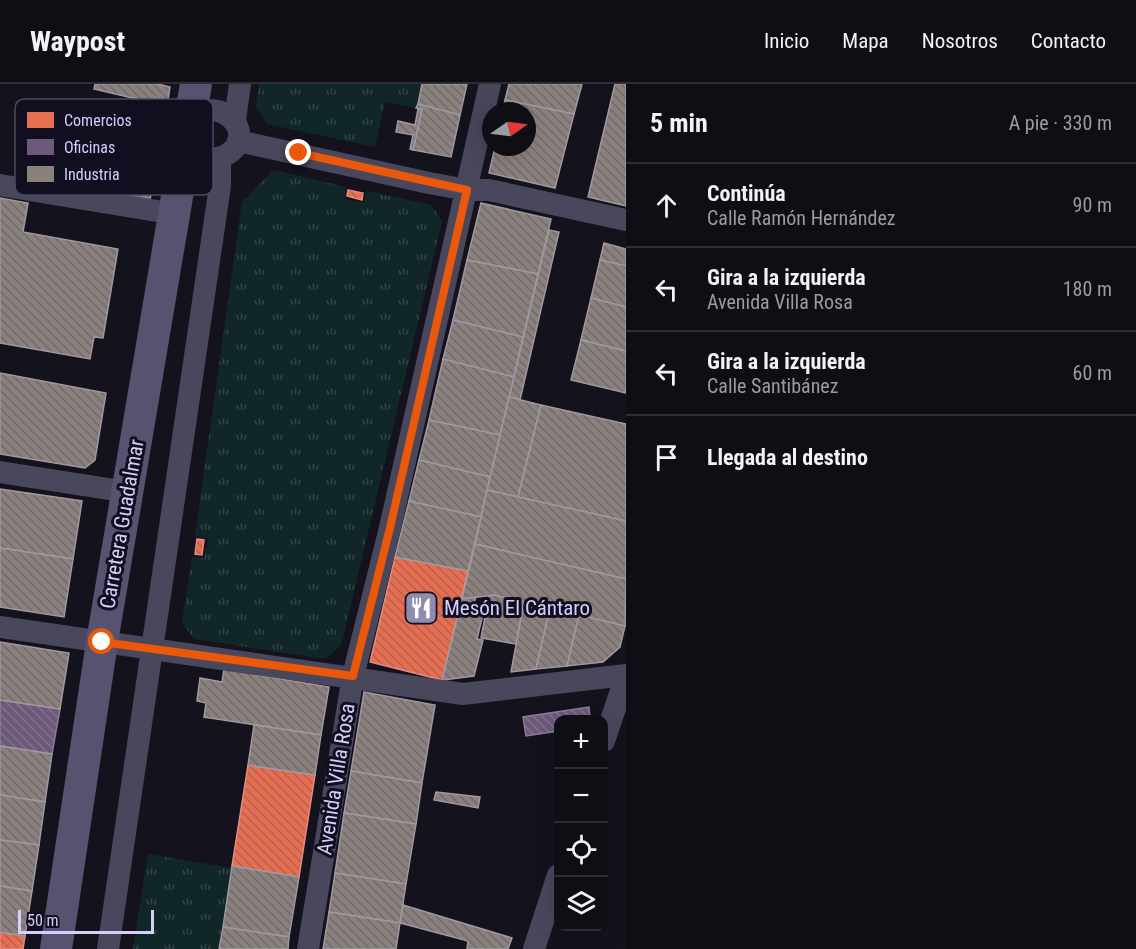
<!DOCTYPE html>
<html lang="es">
<meta charset="utf-8">
<style>
body{margin:0;font-family:"Roboto Condensed",sans-serif;background:#1d1c22;color:#f1f3f6}
.controls{position:absolute;right:18px;bottom:18px;display:grid;overflow:hidden;border-radius:12px;box-shadow:0 6px 24px #0002}
.controls button{width:54px;height:54px;display:grid;place-items:center;padding:0;border:0;border-bottom:2px solid #2f2e34;background:#0f0e15;color:#f1f3f6;font:30px sans-serif}
.compass{position:absolute;left:482px;top:18px;width:54px;height:54px;border-radius:50%;background:#0f0e15;box-shadow:0 6px 24px #0002;rotate:76deg}
.scale{position:absolute;left:18px;bottom:15px;width:136px;box-sizing:border-box;padding-left:6px;border:3px solid #d5cefd;border-top:0;font-size:16px;line-height:21px;white-space:nowrap;color:#d5cefd;-webkit-text-stroke:4px #110e20;paint-order:stroke}
.stop{position:absolute;width:18px;height:18px;margin:-14px;border:4px solid #ea580c;border-radius:50%;background:#fff}
.stop.end{background:#ea580c;border-color:#fff;box-shadow:0 2px 6px #0008}
.list{margin:0;padding:0;list-style:none}
h2{display:flex;justify-content:space-between;align-items:center;height:78px;margin:0;padding:0 24px;font-size:26px}
h2 small{font-size:20px;font-weight:400;color:#9b9ca0}
.list li{display:grid;grid-template-columns:39px 1fr auto;gap:18px;align-items:center;box-sizing:border-box;height:84px;padding:0 24px;border-top:2px solid #2f2e34}
.list b{display:block;font-size:22px;white-space:nowrap}
.list p{margin:0;font-size:20px;white-space:nowrap;color:#9b9ca0}
.list em{font-size:20px;font-style:normal;color:#9b9ca0}
.icon{flex:none;width:33px;height:33px;fill:none;stroke:currentColor;stroke-width:2;stroke-linecap:round;stroke-linejoin:round}
.map{position:relative;flex:none;width:626px;height:865px;overflow:hidden}
header{display:flex;align-items:center;gap:36px;box-sizing:border-box;height:84px;padding:0 30px;background:#0f0e15;border-bottom:2px solid #2f2e34}
header strong{font-size:28px}
nav{display:flex;gap:33px;margin-inline-start:auto;font-size:21px}
main{display:flex}
aside{flex:1;background:#0f0e15}
.map>svg:first-child{display:block}
.grass{fill:url(#grass-tufts)}
.shops{fill:url(#shops-back-hatch);stroke:#e28c85;stroke-width:1.5}
.offices{fill:url(#offices-back-hatch);stroke:#8c7ca1;stroke-width:1.5}
.industry{fill:url(#industry-back-hatch);stroke:#a098a3;stroke-width:1.5}
.lines{fill:none;stroke-linecap:round;stroke-linejoin:round}
.street{stroke:#48475c;stroke-width:22}
.secondary{stroke:#55536f;stroke-width:32}
.route{stroke:#ea580c;stroke-width:8}
.labels{text-anchor:middle;stroke-width:6;stroke-linejoin:round;paint-order:stroke}
.street-label{font-size:21px;fill:#d5cefd;stroke:#110e20}
.poi-label{font-size:21px;fill:#d5cefd;stroke:#110e20;text-anchor:start}
.key{fill:#110e20;stroke:#4c4862;stroke-width:1.5}
.key-label{font-size:16px;fill:#d5cefd}
</style>
<header>
<strong>Waypost</strong>
<nav><a>Inicio</a><a>Mapa</a><a>Nosotros</a><a>Contacto</a></nav>
</header>
<main>
<div class="map">
<svg width="626" height="865" viewBox="0 0 626 865">
<defs>
<pattern id="grass-tufts" width="24" height="20" patternUnits="userSpaceOnUse" patternTransform="scale(1.5)"><rect width="24" height="20" fill="#112727"/><path d="M3 7l-1-3M5 7V3M7 7l1-3M15 17l-1-3M17 17v-4M19 17l1-3" fill="none" stroke="#334547"/></pattern>
<pattern id="shops-back-hatch" width="6" height="6" patternUnits="userSpaceOnUse" patternTransform="scale(1.5)"><rect width="6" height="6" fill="#e76f51"/><path d="M-1 5l2 2M0 0l6 6M5-1l2 2" fill="none" stroke="#b56050"/></pattern>
<pattern id="offices-back-hatch" width="6" height="6" patternUnits="userSpaceOnUse" patternTransform="scale(1.5)"><rect width="6" height="6" fill="#6d597a"/><path d="M-1 5l2 2M0 0l6 6M5-1l2 2" fill="none" stroke="#81708e"/></pattern>
<pattern id="industry-back-hatch" width="6" height="6" patternUnits="userSpaceOnUse" patternTransform="scale(1.5)"><rect width="6" height="6" fill="#8a817c"/><path d="M-1 5l2 2M0 0l6 6M5-1l2 2" fill="none" stroke="#706a6b"/></pattern>
</defs>
<rect width="100%" height="100%" fill="#14121c"/>
<g class="grass">
<path d="M259,0H422L416,24L385,18L375,63L267,40L256,23Z"/>
<path d="M273,86L346,103L344,115L364,119L367,107L432,121L442,138L341,562L325,575L194,555L182,539L192,473L204,474L208,455L195,452L242,118Z"/>
<path d="M148,770L232,784L219,865H133Z"/>
</g>
<g class="shops">
<path d="M348,106L363,109L362,116L347,112Z"/>
<path d="M197,455L204,456L202,471L195,470Z"/>
<path d="M395,473L468,487L442,596L370,578Z"/>
<path d="M248,681L315,691L299,793L232,782Z"/>
<path d="M0,848L25,852L23,865H0Z"/>
</g>
<g class="offices">
<path d="M0,616L60,625L52,670L0,662Z"/>
<path d="M589,623L590,636H558V647L526,652L523,633Z"/>
</g>
<g class="industry">
<path d="M95,0H158L170,3L168,16L155,14L154,19L94,5Z"/>
<path d="M422,0H467L460,31L418,20Z"/>
<path d="M509,0H582L574,30L505,16Z"/>
<path d="M615,0H626V122L588,113Z"/>
<path d="M505,16L574,30L555,104L489,89L495,63H527V27H503Z"/>
<path d="M418,20L460,31L451,73L413,66L422,25L416,24Z"/>
<path d="M88,23L106,26L96,89L119,92L128,31L149,34L148,40L162,42L150,116L67,102L80,26L87,28Z"/>
<path d="M418,25H422L413,66L410,65L413,51L396,48L398,37L415,41Z"/>
<path d="M0,114L28,119L23,148L118,165L103,254L94,253L90,275L0,259Z"/>
<path d="M481,119L551,135L538,190L467,176Z"/>
<path d="M549,146L559,148L520,316L509,313Z"/>
<path d="M604,159L626,165V182L600,176Z"/>
<path d="M467,176L538,190L523,253L453,236Z"/>
<path d="M600,176L626,182V223L591,214Z"/>
<path d="M591,214L626,223V267L581,256Z"/>
<path d="M453,236L523,253L514,293L443,275Z"/>
<path d="M581,256L626,267V309L571,296Z"/>
<path d="M443,275L514,293L500,351L429,336Z"/>
<path d="M0,289L106,309L95,376L85,384L0,370Z"/>
<path d="M509,313L541,321L518,413L487,406Z"/>
<path d="M541,321L626,340V437L518,413Z"/>
<path d="M429,336L500,351L490,393L419,376Z"/>
<path d="M419,376L490,393L481,433L409,417Z"/>
<path d="M0,405L82,417L73,475L0,464Z"/>
<path d="M487,406L626,437V495L475,460Z"/>
<path d="M409,417L481,433L468,487L395,473Z"/>
<path d="M475,460L626,495L625,542L494,511L462,515Z"/>
<path d="M0,464L73,475L64,533L0,523Z"/>
<path d="M494,511L524,518L516,560L481,554L489,512Z"/>
<path d="M476,513L474,519L485,522L477,555L483,556L474,592L442,596L462,515Z"/>
<path d="M524,518L550,524L536,585L511,588Z"/>
<path d="M550,524L579,531L567,582L536,585Z"/>
<path d="M579,531L625,542L620,563L603,578L567,582Z"/>
<path d="M0,558L69,569L60,625L0,616Z"/>
<path d="M224,585L329,603L321,651L204,633L206,619L197,617L200,594L222,598Z"/>
<path d="M364,608L435,621L422,699L351,687Z"/>
<path d="M254,641L321,651L315,691L248,681Z"/>
<path d="M0,662L52,670L45,718L0,711Z"/>
<path d="M351,687L422,699L416,740L344,729Z"/>
<path d="M436,708L480,713L478,724L434,716Z"/>
<path d="M0,711L45,718L39,761L0,756Z"/>
<path d="M344,729L416,740L406,800L335,789Z"/>
<path d="M0,756L39,761L32,807L0,802Z"/>
<path d="M232,782L299,793L289,853L223,843Z"/>
<path d="M335,789L406,800L400,839L329,828Z"/>
<path d="M0,802L32,807L25,852L0,848Z"/>
<path d="M403,821L512,854L508,865H467L468,857L400,839Z"/>
<path d="M329,828L400,839L396,865H323Z"/>
<path d="M223,843L289,853L288,865H219Z"/>
</g>
<g class="lines">
<g class="street">
<path d="M235,36L240,0"/>
<path d="M188,52L199,70C208,75 217,76 226,71C265,49 208,0 189,44"/>
<path d="M238,57L429,99L467,106H489L626,136"/>
<path d="M0,101L175,130"/>
<path d="M0,388L128,408"/>
<path d="M0,543L463,610L626,591"/>
<path d="M604,657L626,592"/>
<path d="M108,865L220,102V74"/>
<path d="M308,865L353,592L389,448L490,0"/>
<path d="M534,865L558,791"/>
</g>
<path class="secondary" d="M56,865L102,558L196,0"/>
</g>
<g class="lines">
<path class="route" d="M102,558L353,592L389,448L467,106L299,69"/>
</g>
<defs>
<g id="restaurant-square" transform="scale(1.725)"><rect x="-9" y="-9" width="18" height="18" rx="4" fill="#918cae" stroke="#110e20"/><path d="M-5-6h1v4h1v-4h1v4h1v-4h1v5L-1.5 .5V6h-2V.5L-5-1ZM5-6V6H3V1.5H1.5Q1.5-4 5-6Z" fill="#fff"/></g>
</defs>
<g fill-rule="evenodd">
<use href="#restaurant-square" x="421" y="524"/>
</g>
<g class="labels">
<g class="street-label">
<text transform="translate(122 440) rotate(-80)" y="7">Carretera Guadalmar</text>
<text transform="translate(336 695) rotate(-81)" y="7">Avenida Villa Rosa</text>
</g>
<g class="poi-label">
<text x="444" y="531">Mesón El Cántaro</text>
</g>
</g>
<rect x="15" y="15" width="198" height="96" rx="9" class="key"/>
<rect x="27" y="28" width="27" height="16" fill="#e76f51"/>
<rect x="27" y="55" width="27" height="16" fill="#6d597a"/>
<rect x="27" y="82" width="27" height="16" fill="#8a817c"/>
<g class="key-label">
<text x="64" y="42">Comercios</text>
<text x="64" y="69">Oficinas</text>
<text x="64" y="96">Industria</text>
</g>
</svg>
<div class="controls">
<button>+</button>
<button>−</button>
<button><svg class="icon" aria-label="locate" viewBox="0 0 24 24"><circle cx="12" cy="12" r="6"/><path d="M12 2v4M12 18v4M2 12h4M18 12h4"/></svg></button>
<button><svg class="icon" aria-label="layers" viewBox="0 0 24 24"><path d="M12 4l9 5-9 5-9-5zM3 14l9 5 9-5"/></svg></button>
</div>
<svg class="compass" viewBox="-18 -18 36 36"><path d="M0-13l5 13h-10z" fill="#e53935"/><path d="M0 13l5-13h-10z" fill="#9b9ca0"/></svg>
<div class="scale">50 m</div>
<div class="stop" style="left:102px;top:558px"></div>
<div class="stop end" style="left:299px;top:69px"></div>
</div>
<aside>
<h2>5 min<small>A pie · 330 m</small></h2>
<ul class="list">
<li><svg class="icon" aria-label="ahead" viewBox="0 0 24 24"><path d="M12 20V5M6 11l6-6 6 6"/></svg><div><b>Continúa</b><p>Calle Ramón Hernández</p></div><em>90 m</em></li>
<li><svg class="icon" aria-label="left" viewBox="0 0 24 24"><path d="M17 20v-9H6M10 6l-5 5 5 5"/></svg><div><b>Gira a la izquierda</b><p>Avenida Villa Rosa</p></div><em>180 m</em></li>
<li><svg class="icon" aria-label="left" viewBox="0 0 24 24"><path d="M17 20v-9H6M10 6l-5 5 5 5"/></svg><div><b>Gira a la izquierda</b><p>Calle Santibánez</p></div><em>60 m</em></li>
<li><svg class="icon" aria-label="arrive" viewBox="0 0 24 24"><path d="M6 21V4h12l-3 4 3 4H6"/></svg><div><b>Llegada al destino</b></div></li>
</ul>
</aside>
</main>
